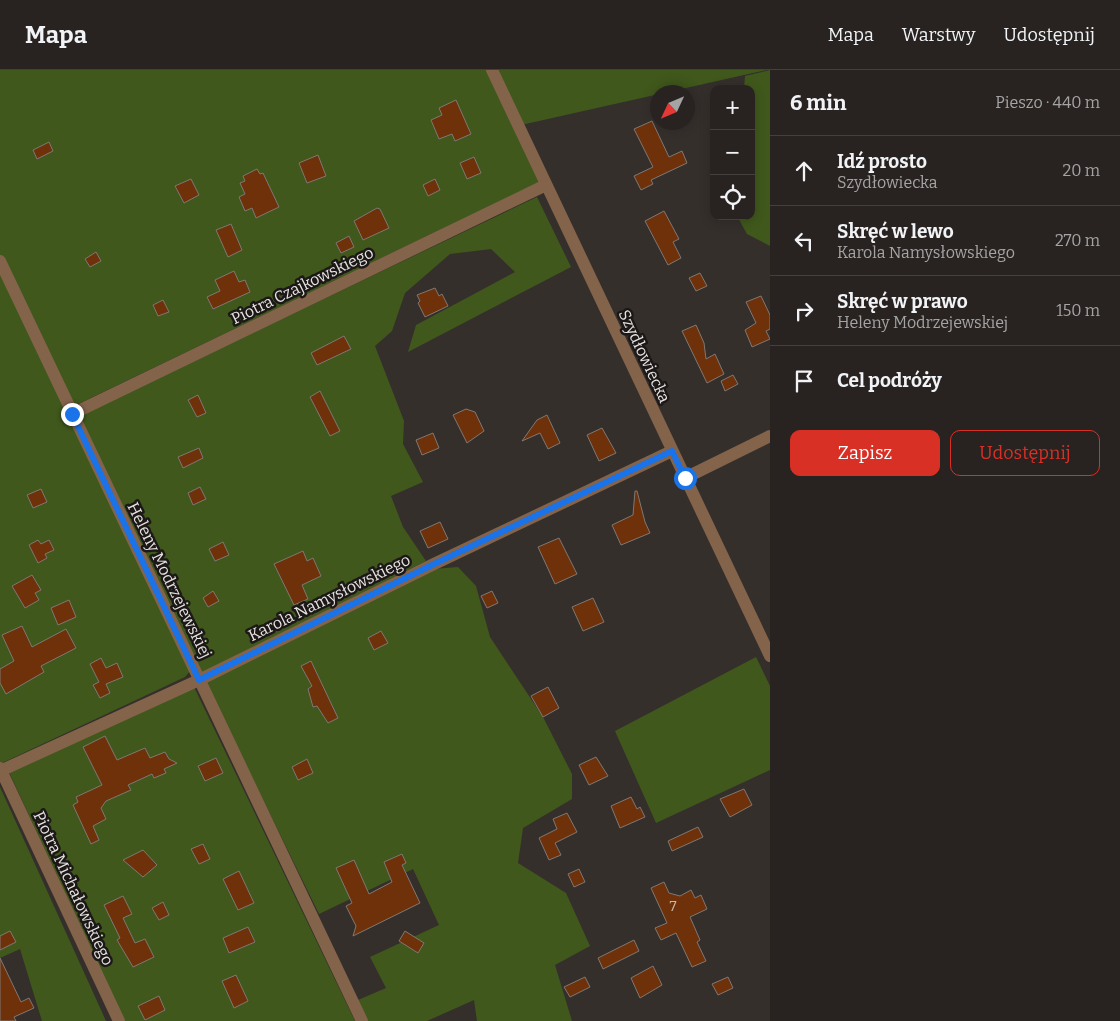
<!DOCTYPE html>
<html lang="pl">
<meta charset="utf-8">
<style>
body{margin:0;font-family:Bitter,serif;background:#342f2e;color:#f1f3f6}
.controls{position:absolute;right:15px;top:15px;display:grid;overflow:hidden;border-radius:10px;box-shadow:0 2px 12px #0003}
.controls button{width:45px;height:45px;display:grid;place-items:center;padding:0;border:0;border-bottom:1px solid #44403f;background:#282321;color:#f1f3f6;font:25px sans-serif}
.compass{position:absolute;left:650px;top:15px;width:45px;height:45px;border-radius:50%;background:#282321;box-shadow:0 2px 12px #0003;rotate:226deg}
.stop{position:absolute;width:15px;height:15px;margin:-11px;border:4px solid #1a73e8;border-radius:50%;background:#fff}
.stop.end{background:#1a73e8;border-color:#fff;box-shadow:0 1px 5px #0008}
.list{margin:0;padding:0;list-style:none}
h2{display:flex;justify-content:space-between;align-items:center;height:65px;margin:0;padding:0 20px;font-size:21px}
h2 small{font-size:16px;font-weight:400;color:#a5a4a5}
.list li{display:grid;grid-template-columns:32px 1fr auto;gap:15px;align-items:center;box-sizing:border-box;height:70px;padding:0 20px;border-top:1px solid #44403f}
.list b{display:block;font-size:19px;white-space:nowrap}
.list p{margin:0;font-size:16px;white-space:nowrap;color:#a5a4a5}
.list em{font-size:16px;font-style:normal;color:#a5a4a5}
.actions{display:flex;gap:10px;padding:15px 20px}
.actions a{flex:1;padding:11px 0;border:1px solid #d93025;border-radius:10px;text-align:center;font-size:18px;color:#d93025}
.actions .main{background:#d93025;color:#fff}
.icon{flex:none;width:28px;height:28px;fill:none;stroke:currentColor;stroke-width:2;stroke-linecap:round;stroke-linejoin:round}
.map{position:relative;flex:none;width:770px;height:951px;overflow:hidden}
header{display:flex;align-items:center;gap:30px;box-sizing:border-box;height:70px;padding:0 25px;background:#282321;border-bottom:1px solid #44403f}
header strong{font-size:24px}
nav{display:flex;gap:28px;margin-inline-start:auto;font-size:18px}
main{display:flex}
aside{flex:1;background:#282321}
.map>svg:first-child{display:block}
.green{fill:#40581c}
.building{fill:#6f3109;stroke:#7f7875}
.lines{fill:none;stroke-linecap:round;stroke-linejoin:round}
.minor{stroke:#84634b;stroke-width:12}
.route{stroke:#1a73e8;stroke-width:6}
.labels{text-anchor:middle;stroke-width:5;stroke-linejoin:round;paint-order:stroke}
.number-label{font-size:14px;fill:#cab7ac}
.street-label{font-size:16px;fill:#e8e4e2;stroke:#1b1817}
</style>
<header>
<strong>Mapa</strong>
<nav><a>Mapa</a><a>Warstwy</a><a>Udostępnij</a></nav>
</header>
<main>
<div class="map">
<svg width="770" height="951" viewBox="0 0 770 951">
<rect width="100%" height="100%" fill="#352f2c"/>
<g class="green">
<path d="M0,0H766L521,55L548,111L525,119L74,336L190,601L185,607L0,694Z"/>
<path d="M770,0V176L747,164L737,146H751V19H744L745,6Z"/>
<path d="M537,127L571,197L408,282L416,255L515,202L491,179L450,184L405,223L392,261L375,276L404,351L403,374L423,412L391,426L403,457L426,491L202,603L79,346Z"/>
<path d="M458,497L476,516L490,567L543,647L572,704V729L523,758L518,793L566,823L590,876L555,895L572,951H477L474,930L427,951H368L358,930L386,918L370,887L439,855L413,799L319,844L205,611L433,499Z"/>
<path d="M756,587L770,616V700L656,753L615,661Z"/>
<path d="M194,617L355,951H124L9,702Z"/>
<path d="M0,717L106,951H42L20,879L0,888Z"/>
</g>
<g class="building">
<path d="M456,30L471,64L455,71L452,64L439,69L431,50L442,45L439,38Z"/>
<path d="M652,51L669,87L682,81L687,93L651,110L653,114L641,120L634,106L653,97L634,59Z"/>
<path d="M49,72L53,81L37,89L33,80Z"/>
<path d="M318,85L326,106L307,113L299,93Z"/>
<path d="M474,87L481,103L467,109L460,93Z"/>
<path d="M257,99L260,104L263,103L279,137L256,148L252,138L245,141L239,127L245,124L240,113L245,111L243,106Z"/>
<path d="M191,109L199,125L184,133L175,116Z"/>
<path d="M435,109L440,120L428,126L423,115Z"/>
<path d="M377,138L380,139L389,158L363,170L354,151Z"/>
<path d="M664,141L679,169L673,172L681,188L668,195L645,151Z"/>
<path d="M231,154L242,180L228,187L216,160Z"/>
<path d="M349,166L354,177L341,183L336,173Z"/>
<path d="M96,182L101,191L90,197L85,189Z"/>
<path d="M234,201L239,212L245,210L250,222L213,239L207,227L220,221L215,210Z"/>
<path d="M700,203L707,216L696,221L689,208Z"/>
<path d="M435,218L439,226L442,224L448,236L425,247L418,233L420,231L417,225Z"/>
<path d="M761,226L770,245V259L766,261L770,269L752,277L745,260L756,253L746,232Z"/>
<path d="M163,230L169,242L158,246L153,235Z"/>
<path d="M696,255L704,273L706,289L715,284L724,304L707,313L682,261Z"/>
<path d="M344,266L351,279L317,295L311,283Z"/>
<path d="M733,305L738,314L725,321L721,311Z"/>
<path d="M320,321L340,361L330,366L310,327Z"/>
<path d="M198,325L206,343L197,347L188,330Z"/>
<path d="M466,339L475,342L484,361L467,373L453,345Z"/>
<path d="M547,345L560,373L548,379L540,363L522,371L537,350Z"/>
<path d="M602,358L616,383L599,391L587,365Z"/>
<path d="M433,363L439,378L422,385L416,370Z"/>
<path d="M199,378L203,388L183,398L178,387Z"/>
<path d="M200,417L206,429L193,435L188,423Z"/>
<path d="M41,419L47,432L33,438L27,425Z"/>
<path d="M635,421H637L645,452L650,463L621,475L612,455L633,445Z"/>
<path d="M440,452L448,469L428,478L420,461Z"/>
<path d="M559,468L577,504L555,514L538,477Z"/>
<path d="M38,470L41,474L49,470L54,480L45,484L47,488L38,493L29,475Z"/>
<path d="M223,472L229,485L215,491L209,479Z"/>
<path d="M303,481L307,491L313,488L321,506L302,515L308,529L294,535L274,494Z"/>
<path d="M32,505L41,520L35,523L39,530L25,538L12,516Z"/>
<path d="M213,521L219,531L208,537L203,528Z"/>
<path d="M492,521L498,533L487,538L481,526Z"/>
<path d="M593,528L604,552L583,561L572,537Z"/>
<path d="M69,530L76,547L58,555L51,538Z"/>
<path d="M22,556L32,577L66,559L76,578L41,596L44,602L6,624L0,613V599L14,591L2,565Z"/>
<path d="M381,561L388,573L374,580L368,568Z"/>
<path d="M101,588L106,598L117,593L123,607L106,614L110,623L100,628L93,615L99,612L90,594Z"/>
<path d="M311,591L338,648L328,653L317,636L313,637L308,619L312,616L301,596Z"/>
<path d="M548,617L559,638L543,647L531,626Z"/>
<path d="M105,666L117,690L145,678L150,688L165,682L169,689L177,693L164,699L166,703L154,708L152,704L128,715L131,720L106,731L101,738L106,749L93,756L99,770L91,774L73,735L78,732L76,727L102,715L83,677Z"/>
<path d="M596,687L608,706L589,715L579,695Z"/>
<path d="M216,688L223,703L205,711L198,696Z"/>
<path d="M307,689L313,703L298,710L292,697Z"/>
<path d="M744,719L752,735L730,747L720,729Z"/>
<path d="M631,727L637,739L640,737L645,747L620,758L611,736Z"/>
<path d="M567,743L577,762L555,773L561,785L549,790L539,768L557,759L553,749Z"/>
<path d="M698,757L703,767L672,781L668,771Z"/>
<path d="M203,774L210,789L199,794L191,779Z"/>
<path d="M143,780L157,795L143,807L123,790Z"/>
<path d="M402,784L406,793L402,795L420,833L353,866L356,856L346,836L352,833L336,798L354,790L369,824L392,812L384,792Z"/>
<path d="M579,799L585,812L574,817L568,804Z"/>
<path d="M239,801L254,833L238,840L223,809Z"/>
<path d="M664,812L669,823L680,826L691,820L695,828L701,825L707,839L690,847L700,870L697,872L706,891L692,897L676,863L661,870L655,858L667,853L651,818Z"/>
<path d="M123,826L132,844L123,848L135,873L145,869L154,887L133,897L117,870L120,868L104,835Z"/>
<path d="M163,832L169,845L159,850L152,838Z"/>
<path d="M248,857L255,872L229,883L223,868Z"/>
<path d="M10,861L16,872L0,880V866Z"/>
<path d="M405,861L424,873L418,883L399,871Z"/>
<path d="M634,870L639,881L603,899L598,888Z"/>
<path d="M0,888L21,932L29,928L34,938L14,947L16,951H0Z"/>
<path d="M653,896L662,915L640,928L631,908Z"/>
<path d="M236,905L248,931L234,938L222,911Z"/>
<path d="M585,907L590,917L570,927L564,917Z"/>
<path d="M728,907L733,918L718,925L712,914Z"/>
<path d="M159,926L165,940L145,950L138,936Z"/>
</g>
<g class="lines">
<g class="minor">
<path d="M492,0L770,586"/>
<path d="M0,191L362,951"/>
<path d="M72,344L546,115"/>
<path d="M685,408L770,366"/>
<path d="M0,698L119,951"/>
<path d="M0,701L199,610L434,494L672,381"/>
</g>
</g>
<g class="lines">
<path class="route" d="M72,344L199,610L434,494L672,381L685,408"/>
</g>
<g class="labels">
<g class="number-label">
<text x="673" y="841">7</text>
</g>
<g class="street-label">
<text transform="translate(302 215) rotate(-26)" y="6">Piotra Czajkowskiego</text>
<text transform="translate(645 286) rotate(65)" y="6">Szydłowiecka</text>
<text transform="translate(170 510) rotate(64)" y="6">Heleny Modrzejewskiej</text>
<text transform="translate(329 527) rotate(-26)" y="6">Karola Namysłowskiego</text>
<text transform="translate(74 818) rotate(65)" y="6">Piotra Michałowskiego</text>
</g>
</g>
</svg>
<div class="controls">
<button>+</button>
<button>−</button>
<button><svg class="icon" aria-label="locate" viewBox="0 0 24 24"><circle cx="12" cy="12" r="6"/><path d="M12 2v4M12 18v4M2 12h4M18 12h4"/></svg></button>
</div>
<svg class="compass" viewBox="-18 -18 36 36"><path d="M0-13l5 13h-10z" fill="#e53935"/><path d="M0 13l5-13h-10z" fill="#a5a4a5"/></svg>
<div class="stop" style="left:685px;top:408px"></div>
<div class="stop end" style="left:72px;top:344px"></div>
</div>
<aside>
<h2>6 min<small>Pieszo · 440 m</small></h2>
<ul class="list">
<li><svg class="icon" aria-label="ahead" viewBox="0 0 24 24"><path d="M12 20V5M6 11l6-6 6 6"/></svg><div><b>Idź prosto</b><p>Szydłowiecka</p></div><em>20 m</em></li>
<li><svg class="icon" aria-label="left" viewBox="0 0 24 24"><path d="M17 20v-9H6M10 6l-5 5 5 5"/></svg><div><b>Skręć w lewo</b><p>Karola Namysłowskiego</p></div><em>270 m</em></li>
<li><svg class="icon" aria-label="right" viewBox="0 0 24 24"><path d="M7 20v-9h11M14 6l5 5-5 5"/></svg><div><b>Skręć w prawo</b><p>Heleny Modrzejewskiej</p></div><em>150 m</em></li>
<li><svg class="icon" aria-label="arrive" viewBox="0 0 24 24"><path d="M6 21V4h12l-3 4 3 4H6"/></svg><div><b>Cel podróży</b></div></li>
</ul>
<div class="actions"><a class="main">Zapisz</a><a>Udostępnij</a></div>
</aside>
</main>
